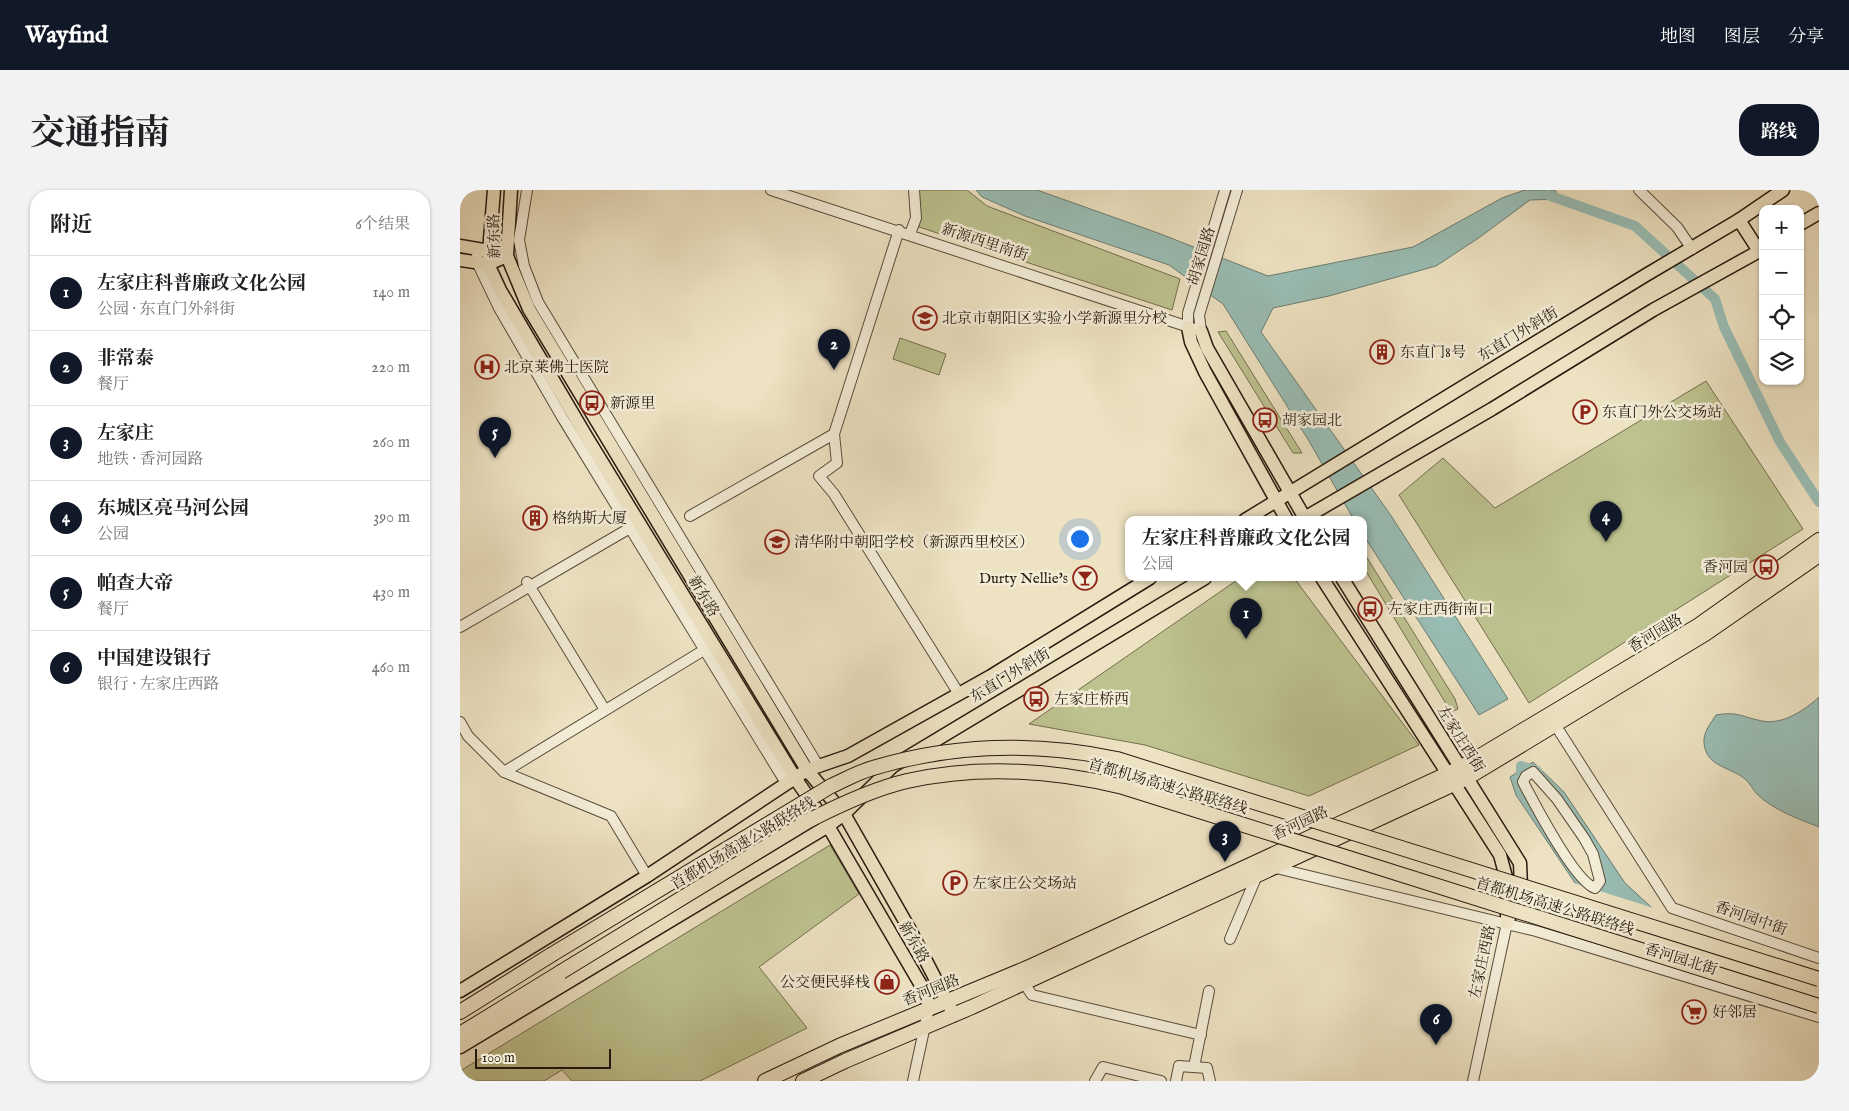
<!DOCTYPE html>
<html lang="zh">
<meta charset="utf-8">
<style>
body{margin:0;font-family:"IM FELL English","Noto Serif SC",serif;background:#f2f2f2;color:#202124}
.controls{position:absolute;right:15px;top:15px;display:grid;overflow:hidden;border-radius:10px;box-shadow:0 1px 4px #0004}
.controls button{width:45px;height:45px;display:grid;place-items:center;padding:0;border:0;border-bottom:1px solid #e0e0e0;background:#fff;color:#202124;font:25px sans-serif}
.scale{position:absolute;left:15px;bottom:12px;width:136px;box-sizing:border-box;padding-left:5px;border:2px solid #281a0e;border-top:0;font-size:14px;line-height:18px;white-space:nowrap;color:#281a0e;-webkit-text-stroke:4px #f3ecd7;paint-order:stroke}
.you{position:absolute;left:619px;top:348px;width:18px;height:18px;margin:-12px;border:4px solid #fff;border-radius:50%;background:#1a73e8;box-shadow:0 0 0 8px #1a73e833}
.badge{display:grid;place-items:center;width:32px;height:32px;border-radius:50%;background:#111827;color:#fff;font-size:16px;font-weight:700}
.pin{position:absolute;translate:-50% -41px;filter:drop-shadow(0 1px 2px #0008)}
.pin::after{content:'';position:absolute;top:26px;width:18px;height:15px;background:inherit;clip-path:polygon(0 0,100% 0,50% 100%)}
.popup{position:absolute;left:665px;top:326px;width:242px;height:65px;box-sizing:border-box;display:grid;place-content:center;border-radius:10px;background:#fff;filter:drop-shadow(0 1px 4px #0005);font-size:16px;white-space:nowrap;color:#757577}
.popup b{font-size:19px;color:#202124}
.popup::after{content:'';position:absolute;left:50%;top:100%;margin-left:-10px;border:10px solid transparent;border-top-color:#fff}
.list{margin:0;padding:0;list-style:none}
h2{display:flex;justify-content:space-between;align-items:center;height:65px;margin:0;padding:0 20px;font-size:21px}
h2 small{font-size:16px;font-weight:400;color:#757577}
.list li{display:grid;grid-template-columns:32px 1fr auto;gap:15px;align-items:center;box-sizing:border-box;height:75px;padding:0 20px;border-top:1px solid #e0e0e0}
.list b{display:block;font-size:19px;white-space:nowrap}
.list p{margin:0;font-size:16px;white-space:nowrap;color:#757577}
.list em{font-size:16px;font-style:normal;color:#757577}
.icon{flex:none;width:28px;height:28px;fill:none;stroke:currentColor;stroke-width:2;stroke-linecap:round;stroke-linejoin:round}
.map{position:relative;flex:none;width:1359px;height:891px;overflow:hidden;border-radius:20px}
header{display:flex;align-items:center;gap:30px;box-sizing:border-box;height:70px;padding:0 25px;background:#111827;color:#fff}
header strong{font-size:24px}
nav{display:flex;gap:28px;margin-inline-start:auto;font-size:18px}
.intro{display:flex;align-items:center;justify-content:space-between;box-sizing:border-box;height:120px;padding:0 30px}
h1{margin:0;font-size:35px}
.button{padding:12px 22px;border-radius:20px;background:#111827;color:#fff;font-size:18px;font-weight:700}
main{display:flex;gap:30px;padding:0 30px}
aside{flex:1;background:#fff;border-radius:20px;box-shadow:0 1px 4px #0004}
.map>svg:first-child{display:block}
.green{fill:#bdc28f;stroke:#726e4e}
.water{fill:#99bdb4;stroke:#6c7c72;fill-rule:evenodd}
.pier{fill:#ede2c2}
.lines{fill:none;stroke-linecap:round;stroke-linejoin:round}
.canal{stroke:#99bdb4;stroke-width:10}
.minor-casing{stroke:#594c3b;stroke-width:12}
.major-casing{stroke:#281a0e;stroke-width:15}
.highway-casing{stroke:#281a0e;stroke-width:16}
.minor{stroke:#f3ecd7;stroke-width:10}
.major{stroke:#ede2c2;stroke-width:12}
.highway{stroke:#ede2c2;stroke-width:14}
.highway-bridge-casing{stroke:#281a0e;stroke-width:16;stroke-linecap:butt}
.highway-bridge{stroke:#ede2c2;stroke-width:14}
.labels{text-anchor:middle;stroke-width:5;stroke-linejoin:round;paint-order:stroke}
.street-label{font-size:15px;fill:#281a0e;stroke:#f3ecd7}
.poi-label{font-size:15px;fill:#281a0e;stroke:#f3ecd7;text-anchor:start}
</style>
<header>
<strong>Wayfind</strong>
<nav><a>地图</a><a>图层</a><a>分享</a></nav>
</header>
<div class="intro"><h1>交通指南</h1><a class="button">路线</a></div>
<main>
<aside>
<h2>附近<small>6个结果</small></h2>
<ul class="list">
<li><span class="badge">1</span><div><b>左家庄科普廉政文化公园</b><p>公园 · 东直门外斜街</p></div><em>140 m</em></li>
<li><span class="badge">2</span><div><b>非常泰</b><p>餐厅</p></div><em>220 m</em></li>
<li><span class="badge">3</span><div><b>左家庄</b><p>地铁 · 香河园路</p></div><em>260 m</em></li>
<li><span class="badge">4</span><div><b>东城区亮马河公园</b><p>公园</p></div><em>390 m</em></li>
<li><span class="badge">5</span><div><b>帕查大帝</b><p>餐厅</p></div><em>430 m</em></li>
<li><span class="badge">6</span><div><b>中国建设银行</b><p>银行 · 左家庄西路</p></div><em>460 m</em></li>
</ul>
</aside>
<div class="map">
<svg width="1359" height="891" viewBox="0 0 1359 891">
<rect width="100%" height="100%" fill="#ede2c2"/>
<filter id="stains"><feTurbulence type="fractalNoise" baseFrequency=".004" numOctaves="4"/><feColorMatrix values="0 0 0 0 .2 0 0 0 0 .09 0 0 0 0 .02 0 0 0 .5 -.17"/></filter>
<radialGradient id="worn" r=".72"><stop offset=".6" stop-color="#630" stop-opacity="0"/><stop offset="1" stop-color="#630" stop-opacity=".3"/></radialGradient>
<g class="green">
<path d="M459,0H507L527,16L720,89L712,120L459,37Z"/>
<path d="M766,141L842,263H833L758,142Z"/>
<path d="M440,148L486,164L479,185L433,169Z"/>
<path d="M1246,191L1343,339L1069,513L939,305L983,268L1035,318Z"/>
<path d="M904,363L995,509L998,519L991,522L904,378Z"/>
<path d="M780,388H834L959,555L849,606L685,555L569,534Z"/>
<path d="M370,655L399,704L299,777L347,838L240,891H112L102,880L84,891H0V881Z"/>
</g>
<g class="water">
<path d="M516,0H577L698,43L808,86L953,57L1042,8L1065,0H1095L1101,9L1070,10L1020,47L976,76L869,106L813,118L801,142L932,327L1048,509L1019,525L904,346V330H894L849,251L763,114L709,75L565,26L522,7Z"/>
<path d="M1359,507V637C1339,629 1313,620 1297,604C1293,600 1290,593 1285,589C1271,577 1246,577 1244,553C1243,542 1251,533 1256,525C1278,521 1282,527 1302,531C1323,535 1345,520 1359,507Z"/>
<path d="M1073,572L1104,602L1165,693L1216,740L1359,784V802L1195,750L1115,693L1056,605L1050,587ZM1074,582L1097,609L1124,648L1133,664L1140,691L1135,698C1116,692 1074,612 1063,592L1066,586Z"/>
</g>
<path class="pier" d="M1111,692L1197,719L1218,738L1359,782V804L1194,752Z"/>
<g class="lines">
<g class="canal">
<path d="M1088,5L1175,36L1255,109L1264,137L1320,252L1359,312"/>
<path d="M1061,592V576L1077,581"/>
</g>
<g class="minor-casing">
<g id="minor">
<path d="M67,0L59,50L64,76L78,112L359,577"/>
<path d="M311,0L735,139"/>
<path d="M1179,0L1217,37L1232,59"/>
<path d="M439,40L374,244L377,273L359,286L374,304L499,504"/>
<path d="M450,44L456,28L454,0"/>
<path d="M17,66V72L39,118L102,227L326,593"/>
<path d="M728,137V123L765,0"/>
<path d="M741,141L739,125L777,0"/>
<path d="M230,326L374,244"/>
<path d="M67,392L145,520"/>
<path d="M0,437L170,338"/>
<path d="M0,532L8,546L44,582L151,626L187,686"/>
<path d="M1096,536L1212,718L1359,768"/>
<path d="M44,582L244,460"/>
<path d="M1073,582L1097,609L1124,648L1133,664L1140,691L1135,698C1115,692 1074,613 1063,592L1066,586Z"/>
<path d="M812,677L1076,741L1359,827"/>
<path d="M770,749L798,683"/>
<path d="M564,793L572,805L741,845"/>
<path d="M734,877L749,801"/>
<path d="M453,891L469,817"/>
<path d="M635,891L643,877L701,891"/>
<path d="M716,891L719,876L747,878L750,891"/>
<path d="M1013,891L1047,733"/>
</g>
</g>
<g class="major-casing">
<g id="major">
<path d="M34,0L28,74L40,100L126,246L335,588L368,636L465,802L469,817"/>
<path d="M51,0L47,66L69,119L347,580L384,624L450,740L494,825"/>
<path d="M1279,30L1299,61"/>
<path d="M1340,34L1359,23"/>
<path d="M0,56L35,62"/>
<path d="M0,70L28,74L47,66"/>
<path d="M728,137L731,152L745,182L827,330"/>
<path d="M741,141L747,158L846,330"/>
<path d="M785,330L1186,85L1279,30L1323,0"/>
<path d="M841,330L1032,219L1193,120L1303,59"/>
<path d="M862,388L1040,665L1046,687L1047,727"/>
<path d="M882,388L1060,673L1061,697L1047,733"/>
<path d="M0,801L187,686L347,580L388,566L531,486L690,388"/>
<path d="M0,857L368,636L384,624L433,576L745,388"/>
</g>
</g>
<g class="highway-casing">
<g id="highway">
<path d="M0,822L91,765"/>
<path d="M0,844L101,782"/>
<path d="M305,891L379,856L567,778L1000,578L1239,435L1359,350"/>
<path d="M343,891L385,871L512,817L1007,588L1245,444L1359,365"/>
</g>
</g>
<use href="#minor" class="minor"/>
<use href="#major" class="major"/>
<use href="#highway" class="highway"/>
<g class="highway-bridge-casing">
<g id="highway-bridge">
<path d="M91,765L371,596C385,590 398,582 413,578C493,554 575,552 657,569L1359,789"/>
<path d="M101,782L348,631C379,615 413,599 447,591C519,575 593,580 663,597L1359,816"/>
</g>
</g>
<use href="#highway-bridge" class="highway-bridge"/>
</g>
<defs>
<g id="school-ring" transform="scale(1.25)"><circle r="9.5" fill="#f3ecd7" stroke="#8f2418" stroke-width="1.5"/><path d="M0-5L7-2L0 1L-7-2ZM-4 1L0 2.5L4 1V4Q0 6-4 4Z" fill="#8f2418"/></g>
<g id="building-ring" transform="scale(1.25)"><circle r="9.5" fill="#f3ecd7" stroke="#8f2418" stroke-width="1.5"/><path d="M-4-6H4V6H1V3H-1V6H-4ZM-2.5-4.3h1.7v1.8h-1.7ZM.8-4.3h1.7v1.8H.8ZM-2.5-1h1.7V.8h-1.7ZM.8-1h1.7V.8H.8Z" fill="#8f2418"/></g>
<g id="hospital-ring" transform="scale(1.25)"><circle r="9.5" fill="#f3ecd7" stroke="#8f2418" stroke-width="1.5"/><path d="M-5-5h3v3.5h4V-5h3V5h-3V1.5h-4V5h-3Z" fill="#8f2418"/></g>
<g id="bus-ring" transform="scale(1.25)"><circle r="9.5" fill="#f3ecd7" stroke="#8f2418" stroke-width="1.5"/><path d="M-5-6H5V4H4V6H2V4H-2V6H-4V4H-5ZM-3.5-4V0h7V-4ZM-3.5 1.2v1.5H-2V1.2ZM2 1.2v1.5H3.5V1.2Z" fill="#8f2418"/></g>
<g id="parking-ring" transform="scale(1.25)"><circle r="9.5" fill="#f3ecd7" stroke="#8f2418" stroke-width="1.5"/><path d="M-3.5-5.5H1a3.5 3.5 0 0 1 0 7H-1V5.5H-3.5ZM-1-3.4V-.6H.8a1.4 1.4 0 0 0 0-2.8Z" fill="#8f2418"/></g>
<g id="bar-ring" transform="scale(1.25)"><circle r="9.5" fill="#f3ecd7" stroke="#8f2418" stroke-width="1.5"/><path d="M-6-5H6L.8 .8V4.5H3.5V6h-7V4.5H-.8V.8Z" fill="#8f2418"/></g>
<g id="shop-ring" transform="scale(1.25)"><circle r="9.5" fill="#f3ecd7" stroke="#8f2418" stroke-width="1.5"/><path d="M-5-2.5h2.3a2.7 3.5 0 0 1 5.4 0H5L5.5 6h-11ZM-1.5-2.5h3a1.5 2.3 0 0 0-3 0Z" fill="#8f2418"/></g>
<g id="supermarket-ring" transform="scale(1.25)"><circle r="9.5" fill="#f3ecd7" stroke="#8f2418" stroke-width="1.5"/><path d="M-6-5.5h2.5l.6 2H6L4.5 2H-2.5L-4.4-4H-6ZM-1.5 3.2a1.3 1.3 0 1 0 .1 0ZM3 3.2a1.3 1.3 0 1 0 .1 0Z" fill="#8f2418"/></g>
</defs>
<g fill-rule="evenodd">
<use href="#school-ring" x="465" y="128"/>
<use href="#building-ring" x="922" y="162"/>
<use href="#hospital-ring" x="27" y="177"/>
<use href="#bus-ring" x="132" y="213"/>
<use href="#parking-ring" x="1125" y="222"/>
<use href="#bus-ring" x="805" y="230"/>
<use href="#building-ring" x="75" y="328"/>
<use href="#school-ring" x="317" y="352"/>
<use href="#bus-ring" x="1306" y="377"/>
<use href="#bar-ring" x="625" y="388"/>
<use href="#bus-ring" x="910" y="419"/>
<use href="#bus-ring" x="576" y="509"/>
<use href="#parking-ring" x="495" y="693"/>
<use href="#shop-ring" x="427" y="792"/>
<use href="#supermarket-ring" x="1234" y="822"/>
</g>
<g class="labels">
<g class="street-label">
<text transform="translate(34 46) rotate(-91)" y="5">新东路</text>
<text transform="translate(525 52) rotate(18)" y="5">新源西里南街</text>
<text transform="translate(741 66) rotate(-73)" y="5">胡家园路</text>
<text transform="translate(1058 144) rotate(-31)" y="5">东直门外斜街</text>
<text transform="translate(244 406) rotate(59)" y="5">新东路</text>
<text transform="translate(1195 443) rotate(-31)" y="5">香河园路</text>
<text transform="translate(550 485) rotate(-31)" y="5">东直门外斜街</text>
<text transform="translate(1001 549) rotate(58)" y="5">左家庄西街</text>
<text transform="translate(708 596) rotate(16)" y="5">首都机场高速公路联络线</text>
<text transform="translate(840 633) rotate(-25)" y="5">香河园路</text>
<text transform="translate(283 653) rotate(-31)" y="5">首都机场高速公路联络线</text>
<text transform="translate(1095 716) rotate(17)" y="5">首都机场高速公路联络线</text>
<text transform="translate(1291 728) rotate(19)" y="5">香河园中街</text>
<text transform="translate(454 752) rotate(60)" y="5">新东路</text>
<text transform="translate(1221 769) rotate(17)" y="5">香河园北街</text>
<text transform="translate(1022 772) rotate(-78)" y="5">左家庄西路</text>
<text transform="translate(471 800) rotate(-22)" y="5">香河园路</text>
</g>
<g class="poi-label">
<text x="482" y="133">北京市朝阳区实验小学新源里分校</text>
<text x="940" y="167">东直门8号</text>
<text x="44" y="182">北京莱佛士医院</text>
<text x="150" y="218">新源里</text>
<text x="1142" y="227">东直门外公交场站</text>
<text x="822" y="235">胡家园北</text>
<text x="92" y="333">格纳斯大厦</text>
<text x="334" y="357">清华附中朝阳学校（新源西里校区）</text>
<text x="1288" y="382" text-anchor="end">香河园</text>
<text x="608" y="393" text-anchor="end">Durty Nellie's</text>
<text x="928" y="424">左家庄西街南口</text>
<text x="594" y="514">左家庄桥西</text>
<text x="512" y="698">左家庄公交场站</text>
<text x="410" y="797" text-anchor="end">公交便民驿栈</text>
<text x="1252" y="827">好邻居</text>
</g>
</g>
<rect width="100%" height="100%" filter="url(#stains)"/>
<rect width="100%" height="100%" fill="url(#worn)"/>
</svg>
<div class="controls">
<button>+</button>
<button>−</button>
<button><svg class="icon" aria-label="locate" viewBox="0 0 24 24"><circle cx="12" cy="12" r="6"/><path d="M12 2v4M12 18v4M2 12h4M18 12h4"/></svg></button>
<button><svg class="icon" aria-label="layers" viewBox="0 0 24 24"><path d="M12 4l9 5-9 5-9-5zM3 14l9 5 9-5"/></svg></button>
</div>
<div class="scale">100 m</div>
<div class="you"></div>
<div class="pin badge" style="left:786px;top:449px">1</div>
<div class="popup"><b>左家庄科普廉政文化公园</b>公园</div>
<div class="pin badge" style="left:374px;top:180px">2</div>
<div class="pin badge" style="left:765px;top:672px">3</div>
<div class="pin badge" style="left:1146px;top:352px">4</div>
<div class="pin badge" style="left:35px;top:268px">5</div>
<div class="pin badge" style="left:976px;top:855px">6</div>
</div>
</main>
